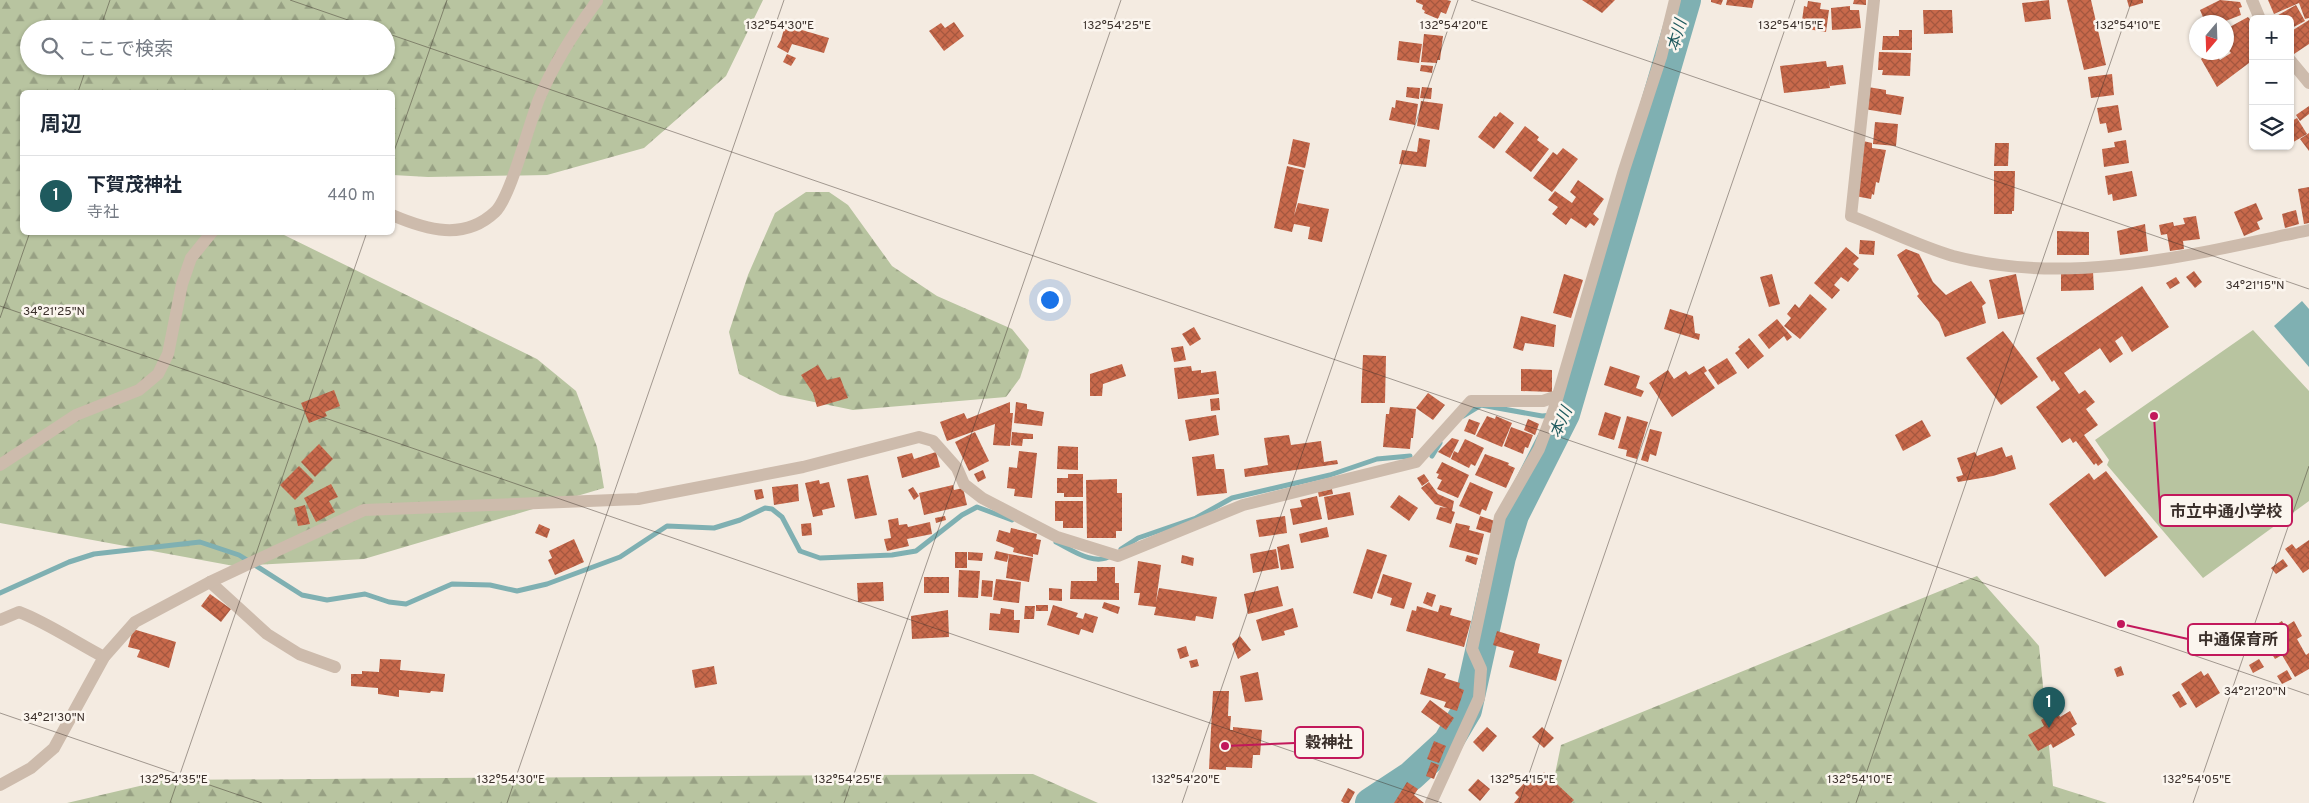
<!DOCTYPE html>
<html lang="ja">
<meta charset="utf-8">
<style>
body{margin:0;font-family:Overpass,"Noto Sans JP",sans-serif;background:#f6f6f7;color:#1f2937}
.controls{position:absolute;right:15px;top:15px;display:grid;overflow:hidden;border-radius:8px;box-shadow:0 1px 4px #0004}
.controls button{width:45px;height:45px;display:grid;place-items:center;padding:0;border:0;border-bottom:1px solid #e0e1e3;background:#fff;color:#1f2937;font:25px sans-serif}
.compass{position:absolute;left:2189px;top:15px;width:45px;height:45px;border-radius:50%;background:#fff;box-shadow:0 1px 4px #0004;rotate:199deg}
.you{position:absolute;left:1049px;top:299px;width:18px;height:18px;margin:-12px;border:4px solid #fff;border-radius:50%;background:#1a73e8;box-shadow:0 0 0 8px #1a73e833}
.badge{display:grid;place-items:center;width:32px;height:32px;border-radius:50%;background:#1f5a5e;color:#fff;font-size:16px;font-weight:700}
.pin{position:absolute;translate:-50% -41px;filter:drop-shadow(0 1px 2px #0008)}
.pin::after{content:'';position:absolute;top:26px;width:18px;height:15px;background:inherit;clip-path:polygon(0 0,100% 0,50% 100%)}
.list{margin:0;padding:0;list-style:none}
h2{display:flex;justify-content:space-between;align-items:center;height:65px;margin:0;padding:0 20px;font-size:21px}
h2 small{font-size:16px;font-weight:400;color:#747a83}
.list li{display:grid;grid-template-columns:32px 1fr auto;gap:15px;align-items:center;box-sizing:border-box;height:80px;padding:0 20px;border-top:1px solid #e0e1e3}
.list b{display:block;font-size:19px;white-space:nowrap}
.list p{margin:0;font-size:16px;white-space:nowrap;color:#747a83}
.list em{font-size:16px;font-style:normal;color:#747a83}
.icon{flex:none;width:28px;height:28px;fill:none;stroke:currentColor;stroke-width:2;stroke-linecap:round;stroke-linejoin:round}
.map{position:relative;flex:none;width:2309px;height:803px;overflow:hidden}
.search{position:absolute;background:#fff;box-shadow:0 1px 4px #0004;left:20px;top:20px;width:375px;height:55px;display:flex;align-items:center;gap:12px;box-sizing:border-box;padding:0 18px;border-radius:28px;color:#747a83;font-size:19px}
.panel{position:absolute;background:#fff;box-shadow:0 1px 4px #0004;left:20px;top:90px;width:375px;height:145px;border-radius:8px}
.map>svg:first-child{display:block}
.forest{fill:url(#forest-firs);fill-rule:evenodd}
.pitch{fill:#b8c4a0}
.water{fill:#7fb0b2}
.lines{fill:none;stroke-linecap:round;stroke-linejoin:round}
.stream{stroke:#7fb0b2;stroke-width:5}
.river{stroke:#7fb0b2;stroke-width:30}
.building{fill:url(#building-cross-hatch)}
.minor{stroke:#cdbbac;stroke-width:12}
.ticks{fill:none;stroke:#3b302b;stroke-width:1;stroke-opacity:0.45}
.labels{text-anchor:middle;stroke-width:5;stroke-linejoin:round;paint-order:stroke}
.water-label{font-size:16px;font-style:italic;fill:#1f5a5e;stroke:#fbf5ee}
.ticks-label{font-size:12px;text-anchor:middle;fill:#3b302b;stroke:#fbf5ee;stroke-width:5;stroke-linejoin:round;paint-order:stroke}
.leader{fill:none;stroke:#c2185b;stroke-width:2}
.callout-dot{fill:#c2185b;stroke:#fbf5ee;stroke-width:2}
.callout{fill:#fbf5ee;stroke:#c2185b;stroke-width:2}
.callout-label{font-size:16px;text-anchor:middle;font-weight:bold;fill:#3b302b}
</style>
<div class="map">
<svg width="2309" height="803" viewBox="0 0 2309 803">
<defs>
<pattern id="forest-firs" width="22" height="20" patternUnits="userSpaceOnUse" patternTransform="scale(1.25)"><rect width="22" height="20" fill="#b8c4a0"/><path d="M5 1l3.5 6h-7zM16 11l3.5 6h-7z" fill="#97a083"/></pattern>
<pattern id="building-cross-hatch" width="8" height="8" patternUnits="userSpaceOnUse" patternTransform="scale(1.25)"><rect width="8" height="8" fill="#c8694b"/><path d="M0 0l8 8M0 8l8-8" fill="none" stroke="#a4573f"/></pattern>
</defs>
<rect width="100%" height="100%" fill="#f4ebe1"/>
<g class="forest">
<path d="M0,0H763L726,76L644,148L547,175L428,177L393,175L392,92H22V232L280,233L537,359L576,391L597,447L604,488L364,559L234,566L0,523ZM29,29H386V66H29Z"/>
<path d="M806,192H829L848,205L892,266L937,296L1012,329L1029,350L1020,378L1006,397L853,410L780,395L739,374L729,332L748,275L775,213Z"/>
<path d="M1977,576L2039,646L2053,786L2107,803H1549L1561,745Z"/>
<path d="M1033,774L1098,803H67L165,780Z"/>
</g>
<path class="pitch" d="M2253,330L2309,391V501L2203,578L2107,465L2109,460L2095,440Z"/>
<path class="water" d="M2302,301L2309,309V367L2274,326Z"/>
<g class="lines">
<g class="stream">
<path d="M1463,416L1481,405L1542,416L1565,414"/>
<path d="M1432,456L1440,443"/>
<path d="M1056,542C1072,550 1095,567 1112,555"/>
<path d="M1121,549L1138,538L1196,518L1232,498L1330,475L1377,459L1410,456"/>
<path d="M0,593L69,562L94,554L200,542L239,555L302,595L327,600L365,594L389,602L406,604L452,584L490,585L517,591L547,584L620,557L667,526L714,528L740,520L765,508L772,509L782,517L800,551L820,558L892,555L916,551L962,515L977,507L1012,520"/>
</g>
<path class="river" d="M1370,803L1411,776L1448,742L1467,710L1501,557L1514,515L1565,414L1686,0"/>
</g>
<g class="building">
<path d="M1416,0H1447L1451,1L1446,14L1441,12L1438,19L1424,13L1425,11L1422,9L1423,5L1416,2Z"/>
<path d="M1582,0H1615L1602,13Z"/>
<path d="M1711,0H1723L1721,5L1711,2Z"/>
<path d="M1727,0H1754L1752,8L1726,5Z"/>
<path d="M1854,0H1866V5L1853,4Z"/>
<path d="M2049,0L2051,19L2025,22L2022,3Z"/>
<path d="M2067,0H2091L2106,65L2084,70Z"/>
<path d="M2127,0H2143V3L2129,7Z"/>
<path d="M2220,0L2240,2L2242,7L2239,8L2241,15L2223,22H2205L2200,10Z"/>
<path d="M2268,0H2309V18L2305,19L2299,3L2274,14Z"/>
<path d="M1808,1L1821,3L1820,9L1829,10L1826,32L1801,28L1804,6L1807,7Z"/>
<path d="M2296,5L2305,21L2290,29V19H2271Z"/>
<path d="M1850,6V10H1859L1861,28L1832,30L1831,8Z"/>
<path d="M1923,10H1952L1953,33L1924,34Z"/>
<path d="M2248,17L2253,23V60L2217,87L2201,59L2209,52H2214L2220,60L2231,53L2226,47V29Z"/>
<path d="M2309,20V44L2294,54L2290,48V32Z"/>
<path d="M954,22L964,36L944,51L929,31L941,23L945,28Z"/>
<path d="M785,25L829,38L824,53L792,44L788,53L777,47L781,40Z"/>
<path d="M1899,30H1912V50H1882L1883,36H1899Z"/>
<path d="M1424,34L1443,36L1440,60H1437V63L1421,62Z"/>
<path d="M1399,41L1422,44L1419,63L1397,60Z"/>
<path d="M1879,52L1911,53L1910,76L1882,75L1883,70H1878Z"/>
<path d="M787,54L796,58L791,66L783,62Z"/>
<path d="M1826,61L1827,67L1843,65L1846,84L1830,86L1828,75L1830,88L1784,93L1780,66Z"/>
<path d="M1421,65L1433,66L1432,73L1420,71Z"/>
<path d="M2112,74L2114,95L2091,98L2088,77Z"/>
<path d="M1407,87L1420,88L1419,99L1406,97Z"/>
<path d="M1422,87L1432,88L1431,99L1420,98Z"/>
<path d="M1868,87L1886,90V94L1904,97L1901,115L1864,109Z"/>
<path d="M1396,100L1418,104L1415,125L1389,120L1392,107L1395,108Z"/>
<path d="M1421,101L1443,104L1439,130L1417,126Z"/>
<path d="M2118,105L2122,130L2108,133L2106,123L2100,124L2097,108Z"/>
<path d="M2309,106V114L2300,121L2296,115Z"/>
<path d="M1500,112L1514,123L1494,149L1478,137L1494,116L1496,117Z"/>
<path d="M2297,118L2307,134L2290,144V122Z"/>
<path d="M1875,122L1898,124L1896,146L1873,144Z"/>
<path d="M1525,126L1539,137L1537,140L1549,149L1531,172L1505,152Z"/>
<path d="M2309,133V151L2300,139Z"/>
<path d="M1419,138L1430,140L1426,167L1399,164L1402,150L1417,152Z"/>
<path d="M1293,139L1310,143L1305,168L1288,164Z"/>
<path d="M2126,140L2129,163L2104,167L2102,149L2115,147L2114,142Z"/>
<path d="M1863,141L1872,143V148L1886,150L1879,183L1876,182L1874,195L1872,194L1871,199L1855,196Z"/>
<path d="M1995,143H2009L2008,166H1994Z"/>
<path d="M1563,148L1578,159L1552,192L1533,178L1553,152L1557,155Z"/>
<path d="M1287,166L1304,170L1294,216L1298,203L1329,209L1322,242L1308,239L1310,227L1294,224L1292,232L1274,228Z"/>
<path d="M1994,171H2015L2014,211H2012V214H1994Z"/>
<path d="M2132,171L2137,196L2113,201L2112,194L2108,195L2105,176Z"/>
<path d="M1578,180L1604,199L1593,214L1599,219L1594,226L1590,223L1586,228L1571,218L1566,225L1552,214L1558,207L1548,200L1555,191L1572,203L1576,197L1570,192Z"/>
<path d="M2309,187V223L2304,224L2298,189Z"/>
<path d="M2256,203L2263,219L2257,222L2260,229L2244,236L2234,212Z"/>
<path d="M2296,210L2299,224L2285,228L2282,214Z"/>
<path d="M2196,216L2200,239L2183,241L2184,249L2170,251L2167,234L2161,235L2159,225L2173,222L2174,226L2185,224L2183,218Z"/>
<path d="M2145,224L2148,251L2120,255L2117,231Z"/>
<path d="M2057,231L2089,232V255H2057Z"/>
<path d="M1860,240L1875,241L1874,255L1859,254Z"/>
<path d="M1846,247L1859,258L1853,264L1859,269L1848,282L1841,277L1834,285L1840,290L1832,299L1814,283Z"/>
<path d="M1906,249L1919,254L1933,282L1946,295L1971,281L1986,303L1982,306L1986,323L1945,337L1939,322L1917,296L1919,294L1897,255Z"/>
<path d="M2194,271L2202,282L2195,288L2186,277Z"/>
<path d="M2093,272L2094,290L2061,291V274Z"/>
<path d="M1564,274L1583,280L1571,318L1553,313Z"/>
<path d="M1772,274L1780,304L1769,307L1760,277Z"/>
<path d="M2016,274L2024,314L1998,319L1989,280Z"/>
<path d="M2176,277L2180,283L2170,289L2166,283Z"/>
<path d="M2142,286L2169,327L2132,352L2122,336L2115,341L2123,354L2110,363L2100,348L2064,373L2079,394L2085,390L2095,402L2086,409L2098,425L2084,435L2103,462L2098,466L2096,463L2094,465L2076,441L2073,443L2070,438L2062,443L2036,407L2060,389L2054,380L2052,382L2036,358Z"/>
<path d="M1810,294L1827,309L1800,339L1784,326L1791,318L1787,314L1795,304L1799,308Z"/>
<path d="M1670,309L1693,316L1695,333L1700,334L1699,340L1664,329Z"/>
<path d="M1521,316L1556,325L1554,347L1525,343L1523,351L1513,348Z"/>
<path d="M1777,319L1792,337L1787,341L1784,336L1769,349L1758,335Z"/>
<path d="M1194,327L1201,339L1190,346L1182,334Z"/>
<path d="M2003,331L2038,377L2001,405L1966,358Z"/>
<path d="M1749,338L1764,356L1748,369L1735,353L1740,349L1738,347Z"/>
<path d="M1183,346L1186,360L1174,362L1171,348Z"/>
<path d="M1363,355L1386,356L1385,403H1361Z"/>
<path d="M1727,358L1737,373L1718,385L1708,370Z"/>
<path d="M1122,364L1126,376L1103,384L1102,396H1090V374Z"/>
<path d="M818,365L827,380L840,377L848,398L817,407L813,393L801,375Z"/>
<path d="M1191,366L1192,371L1201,370V373L1216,371L1219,394L1178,399L1174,368Z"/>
<path d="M1610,366L1640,376L1636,388L1644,391L1641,397L1604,385Z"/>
<path d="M1704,366L1707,371L1704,373L1715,388L1672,417L1649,383L1668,370L1674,379L1686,371L1689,375Z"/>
<path d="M1521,369L1552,370V392L1521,391Z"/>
<path d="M334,390L340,406L325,412L327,416L309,423L301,403Z"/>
<path d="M1428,393L1445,405L1433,420L1416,408Z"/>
<path d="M1219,398L1220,410L1211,411L1210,399Z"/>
<path d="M1010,402V413H1013L1010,446L993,445L995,424L947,441L940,422L964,413L967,419Z"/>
<path d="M1016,402L1027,404V409L1044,412L1042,426L1014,423Z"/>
<path d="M1390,407L1416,409L1413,438H1411L1410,449L1383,447L1386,414H1389Z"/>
<path d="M1605,412L1621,417L1614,440L1598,435Z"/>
<path d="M1216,415L1219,435L1189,441L1185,420Z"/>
<path d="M1487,416L1495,419L1496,416L1512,423L1502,447L1476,436Z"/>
<path d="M1627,416L1648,422L1637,459L1626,456L1627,450L1618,448Z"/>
<path d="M1469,419L1480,423L1475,435L1464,431Z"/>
<path d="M1528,419L1539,424L1535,435L1524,430Z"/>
<path d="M1922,420L1931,436L1903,451L1895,435Z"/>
<path d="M1511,427L1533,435L1528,448L1525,447L1523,454L1504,446Z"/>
<path d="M1650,429L1662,432L1656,456L1650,454L1648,462L1641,460Z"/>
<path d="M975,432L989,461L969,471L955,442Z"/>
<path d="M1012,432L1033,434V439H1023L1022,446L1011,445Z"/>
<path d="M1289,435L1291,445L1321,441L1324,462L1337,460L1338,464L1245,477L1244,469L1268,465L1264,438Z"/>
<path d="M1452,438L1459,440L1450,458L1438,452Z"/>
<path d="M1465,439L1484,448L1475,466L1471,464L1469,468L1451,459L1454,451L1458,453Z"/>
<path d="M319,444L333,459L315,477L301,462Z"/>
<path d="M1058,446L1078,447V470L1057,469Z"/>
<path d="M2002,447L2006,457L2012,455L2016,469L1993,476L1958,482L1956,477L1963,475L1957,458L1975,452L1977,456Z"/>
<path d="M1019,451L1037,453L1032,498L1014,496L1015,489L1007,488L1009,467L1017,468Z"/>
<path d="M936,452L940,467L902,478L897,457L912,453L914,459Z"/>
<path d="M1214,454L1216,469H1224L1227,493L1197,496L1192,457Z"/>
<path d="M1485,454L1509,463L1508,465L1515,468L1506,488L1475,475Z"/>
<path d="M1442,462L1469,475L1458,498L1437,489L1442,480L1437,478L1439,474L1436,473Z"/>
<path d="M299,466L314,481L295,500L280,485Z"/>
<path d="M983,470L986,478L978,482L974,474Z"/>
<path d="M2106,471L2158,537L2105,577L2049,504L2089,473L2094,480Z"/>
<path d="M1068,474H1083V497H1064V493H1057V478H1068Z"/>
<path d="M1424,474L1429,481L1422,486L1417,478Z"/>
<path d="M868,475L877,515L855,519L847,479Z"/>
<path d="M1117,479V493H1122V531H1116V538H1087L1086,480Z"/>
<path d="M819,480L820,484L829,482L835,507L822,510L823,515L813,517L805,483Z"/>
<path d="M1429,482L1438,494L1454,501L1452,511L1455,512L1451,524L1436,519L1440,507L1447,508L1435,504L1421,488Z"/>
<path d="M1470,482L1493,492L1486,511L1482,509L1480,515L1459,506Z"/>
<path d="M331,484L338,497L329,501L335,512L316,522L304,498Z"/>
<path d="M798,484L799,501L774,505L772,487Z"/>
<path d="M953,485L954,490L963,488L967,505L924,515L919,493Z"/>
<path d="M913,487L919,496L914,500L908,490Z"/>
<path d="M762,489L764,498L756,500L754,490Z"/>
<path d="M1332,489L1333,494L1319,497L1318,492Z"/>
<path d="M1350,492L1354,515L1328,520L1324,497Z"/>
<path d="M1399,495L1418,508L1409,521L1390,507Z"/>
<path d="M1317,496L1322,519L1293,525L1290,509L1302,507L1300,500Z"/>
<path d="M1055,501H1083V528H1063V521H1055Z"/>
<path d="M305,505L310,524L298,526L294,508Z"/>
<path d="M945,516L946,520L936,523L935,518Z"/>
<path d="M1285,516L1287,533L1259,537L1256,520Z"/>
<path d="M1480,516L1498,522L1494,534L1476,529Z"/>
<path d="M898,518L899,525L907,524L908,527L930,522L932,534L907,539L909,546L887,551L884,539L891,538L888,520Z"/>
<path d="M811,523L812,535L802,536L801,524Z"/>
<path d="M1456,523L1470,526L1469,530L1484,534L1479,555L1449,547Z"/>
<path d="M539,524L550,529L547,538L535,533Z"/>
<path d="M1327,527L1329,537L1301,543L1299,534Z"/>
<path d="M1011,528L1037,534L1036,539L1041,540L1038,555L1033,554V557L1013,552L1014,548L996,541L999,530L1010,533Z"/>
<path d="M574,539L584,562L555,575L548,560L552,558L549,551Z"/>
<path d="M2309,540V569L2303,573L2285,549L2292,544L2296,549Z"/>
<path d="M1289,544L1294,568L1281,570L1277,547Z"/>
<path d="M1276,549L1279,568L1253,573L1250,554Z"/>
<path d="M1367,549L1387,555L1372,599L1353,593Z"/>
<path d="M996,551L1009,554L1007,562L994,559Z"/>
<rect x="955" y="552" width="12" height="16"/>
<path d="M968,552L983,553L982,561L968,560Z"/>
<path d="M1009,554L1033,558L1029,582L1006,578Z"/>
<path d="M1182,555L1194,558L1193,566L1181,563Z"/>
<path d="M1467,555L1478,558L1476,565L1465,561Z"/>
<path d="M2283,559L2288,566L2276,574L2271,568Z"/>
<path d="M1138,561L1161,565L1156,602L1159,588L1217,597L1213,619L1196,616L1195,621L1154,615L1156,607L1138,605L1140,593H1134Z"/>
<path d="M1097,567H1115V583H1119V600L1070,599L1071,581H1097Z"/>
<path d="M959,570L980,571L978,598L958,597Z"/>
<path d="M1383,574L1412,583L1404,609L1390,605L1392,598L1377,593Z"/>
<rect x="924" y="577" width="25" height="16"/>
<path d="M996,579L1021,582L1019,603L993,600Z"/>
<path d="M982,580L993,581L992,597L981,596Z"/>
<path d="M883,582L884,601L858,602L857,583Z"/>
<path d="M1278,586L1283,606L1248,614L1244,594Z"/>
<path d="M1049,588L1062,589V601L1049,600Z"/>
<path d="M1427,592L1436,595L1432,607L1423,603Z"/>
<path d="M210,594L231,609L221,622L201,606Z"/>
<path d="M1104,602L1120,607L1118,614L1102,608Z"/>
<rect x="1036" y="605" width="12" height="6"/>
<path d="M1053,605L1078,613L1076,617L1083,619L1085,613L1098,617L1093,633L1081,629L1079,635L1047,625Z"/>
<path d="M1440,605L1452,608L1450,615L1471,621L1464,647L1406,631L1412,610L1416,611L1417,606L1438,612Z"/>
<path d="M1025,606H1035L1034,619H1024Z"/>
<path d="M1001,608L1014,610V620H1020L1019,633L989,630L990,613L1000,614Z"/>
<path d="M1293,608L1298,627L1284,631L1285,635L1262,641L1256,620Z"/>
<path d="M948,610L949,637L912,639L911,616Z"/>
<path d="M2282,621L2285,627L2294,621L2302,636L2297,639L2306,655L2309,653V669L2295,677L2282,655L2275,659L2260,634Z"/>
<path d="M133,629L176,642L169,668L137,657L140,650L128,647Z"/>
<path d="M1497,631L1540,644L1538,653L1562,660L1556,681L1509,667L1514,651L1493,645Z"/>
<path d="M1240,636L1251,650L1238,659L1232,644Z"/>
<path d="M1186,646L1189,656L1180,659L1177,649Z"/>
<path d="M380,659L401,660L400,670L445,674L443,692L431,691L430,693L399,690V697L378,694V688L351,686V674H362V671L379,672Z"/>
<path d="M1197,659L1199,666L1191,668L1189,661Z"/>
<path d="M2259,659L2264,667L2253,673L2249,665Z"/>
<path d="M714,666L717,684L695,688L692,670Z"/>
<path d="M2121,666L2124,675L2117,677L2114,669Z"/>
<path d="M1428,668L1446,674L1444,678L1460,683L1459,688L1464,690L1457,711L1444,707L1446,702L1420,694Z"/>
<path d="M2287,670L2292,679L2282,684L2277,676Z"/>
<path d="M2201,671L2204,676L2208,673L2220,693L2196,708L2181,684Z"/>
<path d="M1258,672L1263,700L1245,702L1240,676Z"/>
<path d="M1213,691H1229L1228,716H1231L1230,730H1233V727L1262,730L1260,755H1253L1252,768L1226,767V770L1209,769Z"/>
<path d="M2179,691L2187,704L2180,708L2172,695Z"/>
<path d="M1430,700L1454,718L1446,730L1421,712Z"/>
<path d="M2057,711L2060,717L2070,711L2077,724L2071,728L2075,735L2053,748L2051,744L2038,751L2028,735L2044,726L2041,720Z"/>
<path d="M1487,727L1497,736L1483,752L1473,742Z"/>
<path d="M1542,727L1554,738L1544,748L1532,737Z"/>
<path d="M1434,741L1446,746L1439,763L1427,759Z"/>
<path d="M1431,762L1439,765L1434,779L1426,776Z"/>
<path d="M1544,772L1574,800L1571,803H1514L1519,797L1515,793L1530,777L1535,782Z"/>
<path d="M1478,779L1490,789L1480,801L1468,790Z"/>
<path d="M1407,782L1418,789L1414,795L1424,803H1394Z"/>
<path d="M1348,788L1355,792L1349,803H1344L1341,801Z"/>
</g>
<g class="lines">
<g class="minor">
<path d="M1874,0L1851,216C1885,229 1919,246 1953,256C2070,287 2194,254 2309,230"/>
<path d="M2252,0L2260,19"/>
<path d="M2290,60L2309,83"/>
<path d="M392,215C427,230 464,241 495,212C511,197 529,123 539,99C554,63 574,32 597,1"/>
<path d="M0,465L76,415L139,390L158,374L168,354L182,284L191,258L212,232"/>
<path d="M210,582L267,634L299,654L335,667"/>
<path d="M0,620L19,612C46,622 77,643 104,657"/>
<path d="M0,785L31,768L54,748L104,657L135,622L210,582L364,510L638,499L803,467L919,437L933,441L957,468L964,484L982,498L1057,537L1118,556L1243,505L1416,462L1471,401H1543L1557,396"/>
<path d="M1431,803L1479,698L1481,669L1472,649L1500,517L1539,449L1554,409L1624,170L1661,57L1675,0"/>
</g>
</g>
<path class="ticks" d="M290,0L374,29M1471,0L2309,289M100,29L110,0M386,33L2309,695M78,92L87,66M392,157L447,0M0,306L1442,803M0,318L30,232M0,713L262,803M170,803L367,232M507,803L784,0M844,803L1121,0M1182,803L1458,0M1519,803L1795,0M1856,803L2132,0M2193,803L2309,466"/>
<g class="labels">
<g class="water-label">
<text transform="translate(1676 35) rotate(-74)" y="6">本川</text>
<text transform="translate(1560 422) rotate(-66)" y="6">本川</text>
</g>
</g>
<g class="ticks-label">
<text x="780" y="29">132°54'30"E</text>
<text x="1117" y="29">132°54'25"E</text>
<text x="1454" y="29">132°54'20"E</text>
<text x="1791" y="29">132°54'15"E</text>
<text x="2128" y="29">132°54'10"E</text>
<text x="2255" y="289">34°21'15"N</text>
<text x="54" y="315">34°21'25"N</text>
<text x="2255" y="695">34°21'20"N</text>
<text x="54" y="721">34°21'30"N</text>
<text x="174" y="783">132°54'35"E</text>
<text x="511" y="783">132°54'30"E</text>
<text x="848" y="783">132°54'25"E</text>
<text x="1186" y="783">132°54'20"E</text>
<text x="1523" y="783">132°54'15"E</text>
<text x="1860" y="783">132°54'10"E</text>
<text x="2197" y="783">132°54'05"E</text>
</g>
<path class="leader" d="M2154 416L2160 511M2121 624L2188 639M1225 746L1295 743"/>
<g class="callout-dot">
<circle cx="2154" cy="416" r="5"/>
<circle cx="2121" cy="624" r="5"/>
<circle cx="1225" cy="746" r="5"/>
</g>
<g class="callout">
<rect x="2160" y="495" width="132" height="31" rx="5"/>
<rect x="2188" y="624" width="100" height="31" rx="5"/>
<rect x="1295" y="727" width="68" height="31" rx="5"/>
</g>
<g class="callout-label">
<text x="2226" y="517">市立中通小学校</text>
<text x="2238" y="645">中通保育所</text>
<text x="1329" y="748">穀神社</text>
</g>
</svg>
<div class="controls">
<button>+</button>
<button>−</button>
<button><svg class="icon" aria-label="layers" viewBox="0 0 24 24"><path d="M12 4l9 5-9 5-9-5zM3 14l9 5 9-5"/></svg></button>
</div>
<svg class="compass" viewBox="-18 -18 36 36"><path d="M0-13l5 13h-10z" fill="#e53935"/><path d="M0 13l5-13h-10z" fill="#747a83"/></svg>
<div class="you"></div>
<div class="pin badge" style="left:2049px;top:728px">1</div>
<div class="search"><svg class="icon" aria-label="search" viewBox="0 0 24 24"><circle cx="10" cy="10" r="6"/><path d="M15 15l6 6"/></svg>ここで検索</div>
<section class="panel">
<h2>周辺<small></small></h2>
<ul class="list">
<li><span class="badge">1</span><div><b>下賀茂神社</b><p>寺社</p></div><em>440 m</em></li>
</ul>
</section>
</div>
